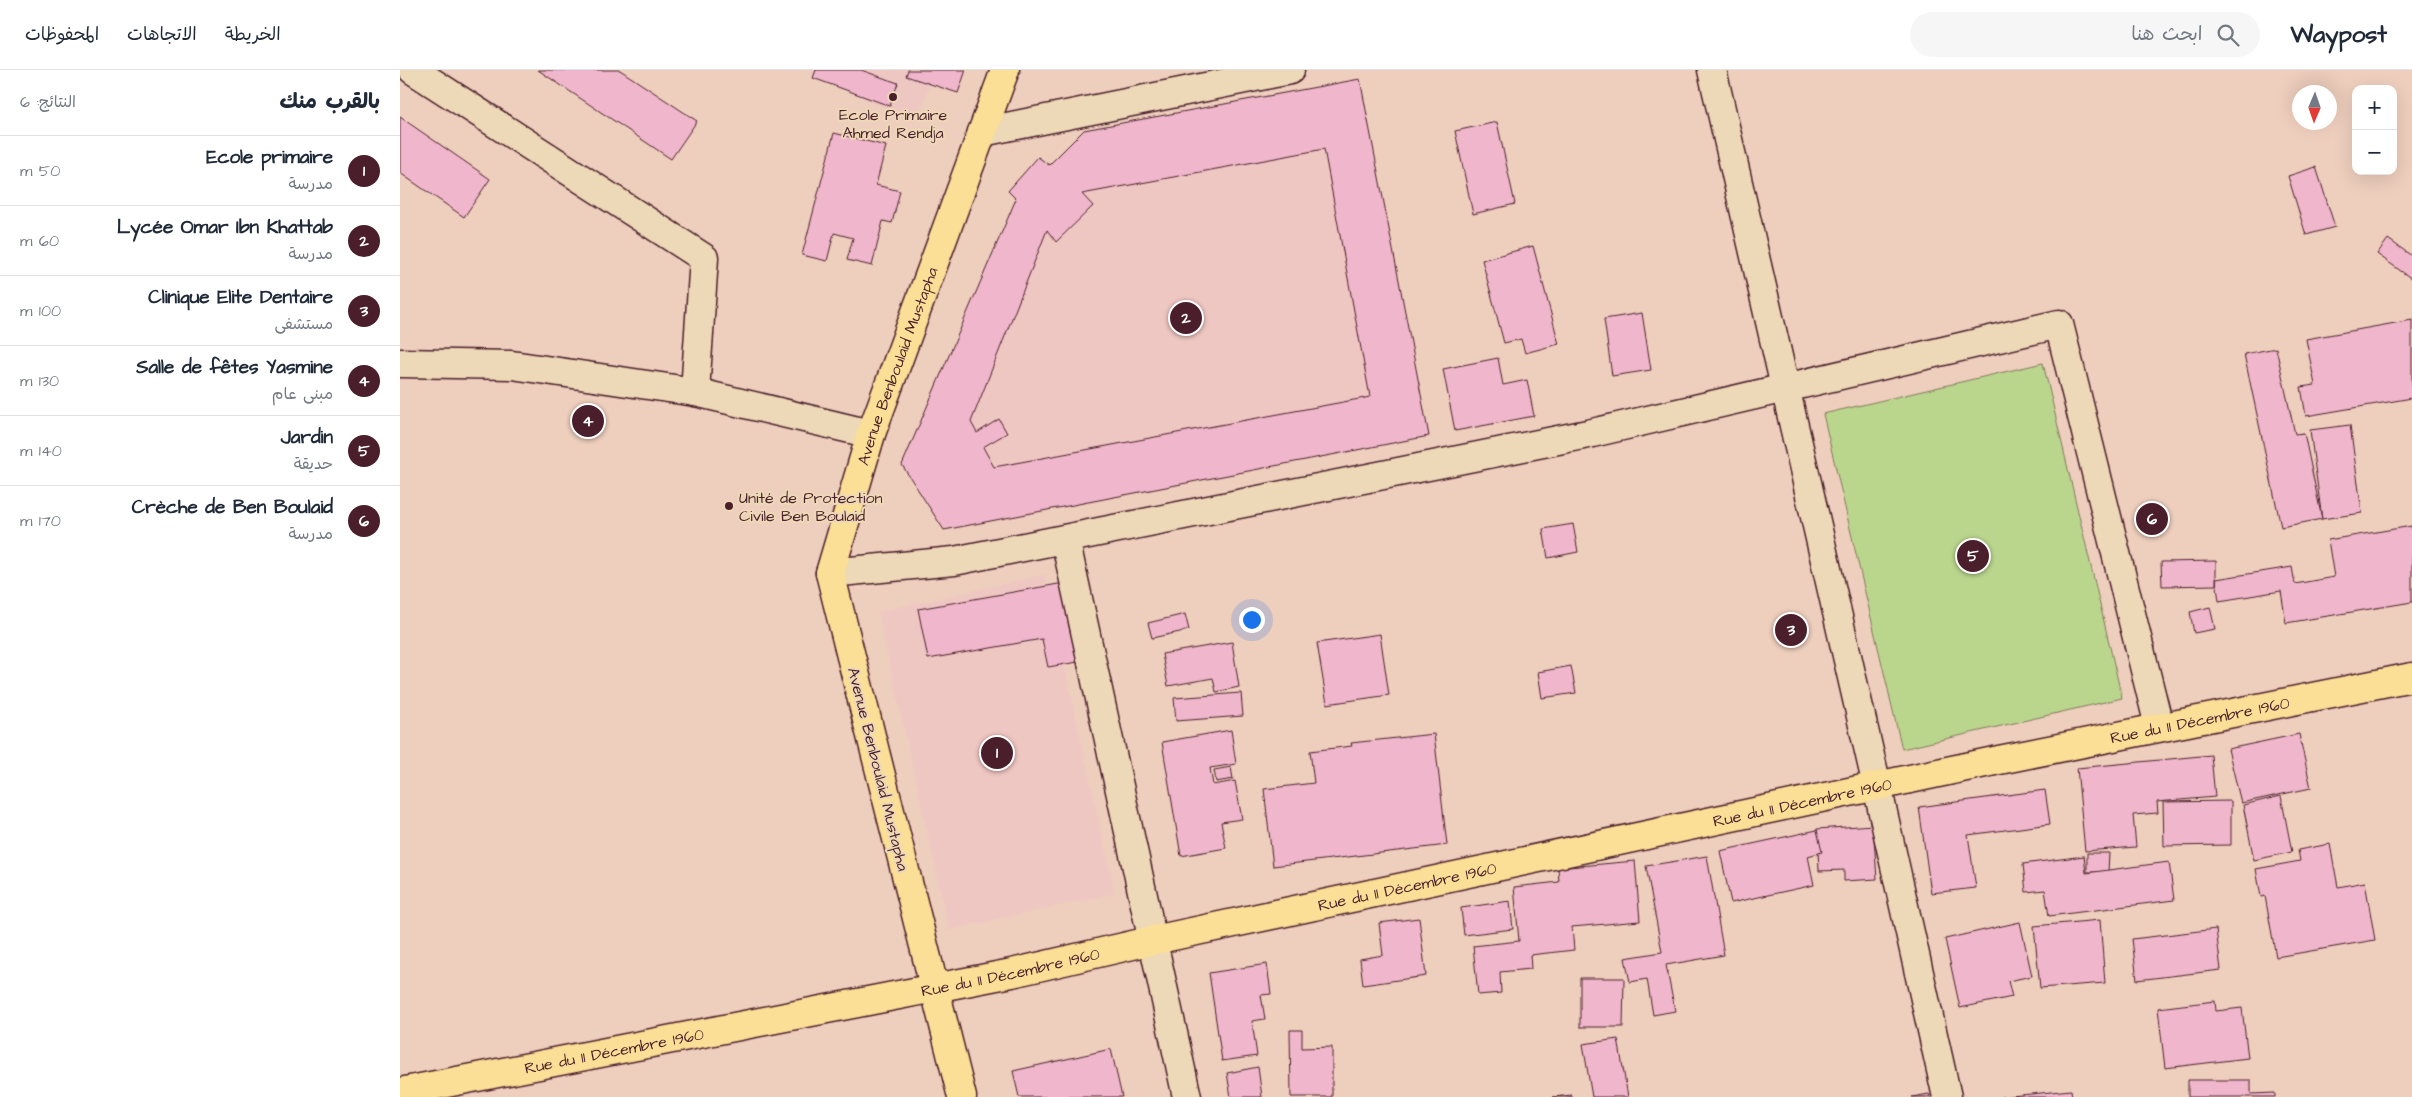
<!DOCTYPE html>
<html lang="ar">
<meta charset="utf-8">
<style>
body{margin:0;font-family:"Architects Daughter","Playpen Sans Arabic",sans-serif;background:#f6f6f7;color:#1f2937;direction:rtl}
.controls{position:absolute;right:15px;top:15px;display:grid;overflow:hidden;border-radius:10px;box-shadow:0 5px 20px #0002}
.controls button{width:45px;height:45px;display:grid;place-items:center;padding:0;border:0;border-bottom:1px solid #e0e1e3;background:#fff;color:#1f2937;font:25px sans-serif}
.compass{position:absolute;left:1892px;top:15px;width:45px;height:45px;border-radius:50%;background:#fff;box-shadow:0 5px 20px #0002;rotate:182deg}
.you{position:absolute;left:851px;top:549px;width:18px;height:18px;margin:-12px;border:4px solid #fff;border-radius:50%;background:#1a73e8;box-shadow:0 0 0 8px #1a73e833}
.badge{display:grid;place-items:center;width:32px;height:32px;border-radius:50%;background:#4a1f2b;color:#fff;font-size:16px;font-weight:700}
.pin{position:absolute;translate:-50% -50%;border:2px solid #fff;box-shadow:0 1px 5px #0006}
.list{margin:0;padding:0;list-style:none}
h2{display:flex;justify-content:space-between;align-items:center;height:65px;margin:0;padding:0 20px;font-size:21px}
h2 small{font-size:16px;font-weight:400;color:#747a83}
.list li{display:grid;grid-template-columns:32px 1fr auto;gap:15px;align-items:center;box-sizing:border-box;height:70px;padding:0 20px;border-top:1px solid #e0e1e3}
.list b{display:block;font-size:19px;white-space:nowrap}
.list p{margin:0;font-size:16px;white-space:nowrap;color:#747a83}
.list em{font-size:16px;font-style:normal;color:#747a83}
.icon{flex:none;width:28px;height:28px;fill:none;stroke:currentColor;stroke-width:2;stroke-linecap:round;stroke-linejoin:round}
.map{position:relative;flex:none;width:2012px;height:1027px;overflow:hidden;direction:ltr}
header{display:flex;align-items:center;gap:30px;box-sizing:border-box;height:70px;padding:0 25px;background:#fff;border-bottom:1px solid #e0e1e3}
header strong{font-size:24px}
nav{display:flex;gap:28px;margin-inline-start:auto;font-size:18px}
.search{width:350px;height:45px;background:#f6f6f7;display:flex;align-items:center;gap:12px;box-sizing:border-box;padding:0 18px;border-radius:28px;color:#747a83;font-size:19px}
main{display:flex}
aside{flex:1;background:#fff}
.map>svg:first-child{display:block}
.built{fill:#efc7c2}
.green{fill:#bad68d;stroke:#827a5c}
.building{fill:#f0b7cc;stroke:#4a1f2b;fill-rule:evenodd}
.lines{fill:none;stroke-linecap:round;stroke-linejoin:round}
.minor-casing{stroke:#4a1f2b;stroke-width:31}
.major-casing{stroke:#4a1f2b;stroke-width:31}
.minor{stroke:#edd8b7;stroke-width:28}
.major{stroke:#fbdf96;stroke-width:28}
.poi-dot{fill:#4a1f2b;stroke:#edd8b7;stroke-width:2}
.labels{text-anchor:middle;stroke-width:4;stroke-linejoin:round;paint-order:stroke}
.poi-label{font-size:16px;fill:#4a1f2b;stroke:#edd8b7}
.street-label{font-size:16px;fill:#4a1f2b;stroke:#edd8b7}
</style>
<header>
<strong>Waypost</strong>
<div class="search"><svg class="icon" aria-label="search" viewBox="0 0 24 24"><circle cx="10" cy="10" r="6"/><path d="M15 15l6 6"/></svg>ابحث هنا</div>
<nav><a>الخريطة</a><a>الاتجاهات</a><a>المحفوظات</a></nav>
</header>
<main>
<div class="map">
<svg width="2012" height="1027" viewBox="0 0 2012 1027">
<rect width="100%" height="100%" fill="#eecebd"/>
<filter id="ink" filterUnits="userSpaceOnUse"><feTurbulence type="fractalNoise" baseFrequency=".02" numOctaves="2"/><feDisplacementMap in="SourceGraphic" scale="10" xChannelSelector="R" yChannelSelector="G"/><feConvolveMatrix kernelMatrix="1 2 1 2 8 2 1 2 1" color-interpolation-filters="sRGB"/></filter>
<g filter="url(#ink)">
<g class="built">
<path d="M406,0H536L515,53Z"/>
<path d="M960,9L1029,366L544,460L502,395L616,130L608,121L638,87L649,95L684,60Z"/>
<path d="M644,505L715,823L549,860L478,542Z"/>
</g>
<path class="green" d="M1643,293L1722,628L1502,679L1423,344Z"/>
<g class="building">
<path d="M138,0H220L297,51L271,89Z"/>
<path d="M416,0H461L498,13L490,36L413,8Z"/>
<path d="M508,0H566L558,23L506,6Z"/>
<path d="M960,9L1029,366L544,460L502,395L616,129L608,121L638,87L649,95L684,60ZM924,79L970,327L594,397L583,377L607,363L599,349L577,363L571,352L647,160L656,172L693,136L682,124Z"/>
<path d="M0,47L90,109L64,147L0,103Z"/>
<path d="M1097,52L1115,134L1073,144L1055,61Z"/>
<path d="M434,63L486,76L476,115L500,121L492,153L483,151L472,196L447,190L453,168L434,163L427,191L402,185Z"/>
<path d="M1916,97L1935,157L1906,165L1888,106Z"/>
<path d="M1988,169L2012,186V209L1977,184Z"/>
<path d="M1133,176L1159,274L1125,283L1121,269L1104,273L1082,190Z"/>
<path d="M1242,243L1251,300L1212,306L1204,249Z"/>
<path d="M2012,250V328L1906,346L1901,317L1915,315L1906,269Z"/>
<path d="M1876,278L1895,364L1904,363L1922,449L1881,457L1844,284Z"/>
<path d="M1098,288L1103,315L1127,310L1134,346L1055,361L1043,299Z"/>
<path d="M1950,355L1962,443L1922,449L1910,360Z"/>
<path d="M1173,454L1178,482L1148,488L1143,459Z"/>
<path d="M2012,456V532L1886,553L1881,521L1819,531L1816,509L1892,497L1895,514L1934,507L1928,470Z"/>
<path d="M1816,491V515L1762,516L1761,492Z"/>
<path d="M664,513L678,592L648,597L642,569L528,589L518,539Z"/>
<path d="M1810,537L1815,559L1794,563L1790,542Z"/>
<path d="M785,544L789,560L752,568L748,553Z"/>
<path d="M980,564L989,625L927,634L917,573Z"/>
<path d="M832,572L839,617L816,622L813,608L768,616L762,584Z"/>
<path d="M1171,596L1176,623L1142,628L1138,602Z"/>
<path d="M841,623L843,646L776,651L774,628Z"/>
<path d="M831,660L836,694L810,698L813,715L835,711L842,749L821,752L826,778L781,786L762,672Z"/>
<path d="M1034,664L1047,775L873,796L864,719L914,713L910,681L952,676L951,673Z"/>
<path d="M1899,664L1911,718L1841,733L1828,679Z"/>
<path d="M1811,685L1815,727L1757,732L1758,743L1733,745L1736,777L1685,781L1677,698Z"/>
<path d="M831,697L833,709L816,712L814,700Z"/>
<path d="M1645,720L1650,754L1568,765L1576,818L1531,823L1519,737Z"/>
<path d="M1881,726L1892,782L1854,790L1843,735Z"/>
<path d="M1831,731V775L1764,776L1763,732Z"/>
<path d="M1473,755L1477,809L1444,811V800L1419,801L1417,759Z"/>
<path d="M1417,760L1422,782L1408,786L1414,815L1331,833L1320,781Z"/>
<path d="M1930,774L1938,817L1965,812L1975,870L1876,887L1865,826L1861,827L1856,799L1900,791L1898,780Z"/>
<path d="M1687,783H1709L1708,802H1687Z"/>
<path d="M1307,786L1324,885L1266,895L1275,941L1253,945L1247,909L1230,912L1225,888L1262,882L1246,796Z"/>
<path d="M1684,786L1686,803L1769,792L1774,830L1649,846L1645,820L1626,822L1623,794Z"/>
<path d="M1235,791L1240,851L1172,857L1174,880L1130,885L1131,899L1100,902L1101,923L1078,925L1073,876L1119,871L1114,817L1159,812L1158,798Z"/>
<path d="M1110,831L1113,859L1064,865L1061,838Z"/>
<path d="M1019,848L1026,906L963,915L960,889L983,885L979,853Z"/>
<path d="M1700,850L1705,913L1640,918L1634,856Z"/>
<path d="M1620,852L1632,906L1608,911L1612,927L1560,938L1545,869Z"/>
<path d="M1816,859L1821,900L1737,910L1732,869Z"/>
<path d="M867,894L871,924L861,925L865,949L852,951L857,986L822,991L809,903Z"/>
<path d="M1180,908H1224L1223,957H1180Z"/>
<path d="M1815,931L1816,941L1842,938L1848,988L1765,998L1758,938Z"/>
<path d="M890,960H902V978L932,977V1027H891Z"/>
<path d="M1218,969L1228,1027H1192L1183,974Z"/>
<path d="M711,979L722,1027H619L613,1001Z"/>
<path d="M858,997L862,1027H831L827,1003Z"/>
<path d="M1788,1010H1851V1024L1875,1023V1027H1788Z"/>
<path d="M1671,1020L1672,1027H1601Z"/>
<path d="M1529,1024L1530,1027H1512Z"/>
<path d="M1172,1025V1027H1153Z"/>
</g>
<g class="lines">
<g class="minor-casing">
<g id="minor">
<path d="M13,0L304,188L295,322"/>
<path d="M1312,0L1477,716L1547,1027"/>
<path d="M582,62L890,0"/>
<path d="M0,293L112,295L295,322L471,364"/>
<path d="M665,469L787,1027"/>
<path d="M430,503L554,491L1188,364L1659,254L1759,656"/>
</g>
</g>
<g class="major-casing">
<g id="major">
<path id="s1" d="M0,1022L612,903L754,870L1599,690L2012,607"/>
<path id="s2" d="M562,1027L430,503L471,364L605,0"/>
</g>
</g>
<use href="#minor" class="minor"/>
<use href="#major" class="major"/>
</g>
</g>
<g class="poi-dot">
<circle cx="493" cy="27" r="5"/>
<circle cx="329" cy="436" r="5"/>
</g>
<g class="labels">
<g class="poi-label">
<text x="493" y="50">Ecole Primaire<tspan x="493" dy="18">Ahmed Rendja</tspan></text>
<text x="339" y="433" text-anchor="start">Unité de Protection<tspan x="339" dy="18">Civile Ben Boulaid</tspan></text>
</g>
<g class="street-label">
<text dy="6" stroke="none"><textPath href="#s2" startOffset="758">Avenue Benboulaid Mustapha</textPath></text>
<text dy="6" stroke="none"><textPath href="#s1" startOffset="1838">Rue du 11 Décembre 1960</textPath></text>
<text transform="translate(479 699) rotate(76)" y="6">Avenue Benboulaid Mustapha</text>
<text dy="6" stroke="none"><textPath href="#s1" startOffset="1432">Rue du 11 Décembre 1960</textPath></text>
<text dy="6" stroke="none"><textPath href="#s1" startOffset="1028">Rue du 11 Décembre 1960</textPath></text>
<text dy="6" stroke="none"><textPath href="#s1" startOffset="622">Rue du 11 Décembre 1960</textPath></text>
<text dy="6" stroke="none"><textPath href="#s1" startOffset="218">Rue du 11 Décembre 1960</textPath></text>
</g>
</g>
</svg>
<div class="controls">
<button>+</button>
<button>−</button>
</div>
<svg class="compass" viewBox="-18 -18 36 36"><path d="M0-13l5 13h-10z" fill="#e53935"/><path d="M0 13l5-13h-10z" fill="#747a83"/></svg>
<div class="you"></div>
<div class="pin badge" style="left:597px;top:683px">1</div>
<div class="pin badge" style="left:786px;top:248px">2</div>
<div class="pin badge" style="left:1391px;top:560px">3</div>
<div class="pin badge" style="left:188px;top:351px">4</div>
<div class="pin badge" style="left:1573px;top:486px">5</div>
<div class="pin badge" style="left:1752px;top:449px">6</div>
</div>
<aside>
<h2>بالقرب منك<small>النتائج: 6</small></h2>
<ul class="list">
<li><span class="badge">1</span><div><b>Ecole primaire</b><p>مدرسة</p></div><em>50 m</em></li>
<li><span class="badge">2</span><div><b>Lycée Omar Ibn Khattab</b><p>مدرسة</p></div><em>60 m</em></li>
<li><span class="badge">3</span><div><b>Clinique Elite Dentaire</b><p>مستشفى</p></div><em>100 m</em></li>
<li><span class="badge">4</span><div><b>Salle de fêtes Yasmine</b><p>مبنى عام</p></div><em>130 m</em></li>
<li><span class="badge">5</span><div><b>Jardin</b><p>حديقة</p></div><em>140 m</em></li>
<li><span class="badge">6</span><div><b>Crèche de Ben Boulaid</b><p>مدرسة</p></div><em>170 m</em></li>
</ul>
</aside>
</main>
